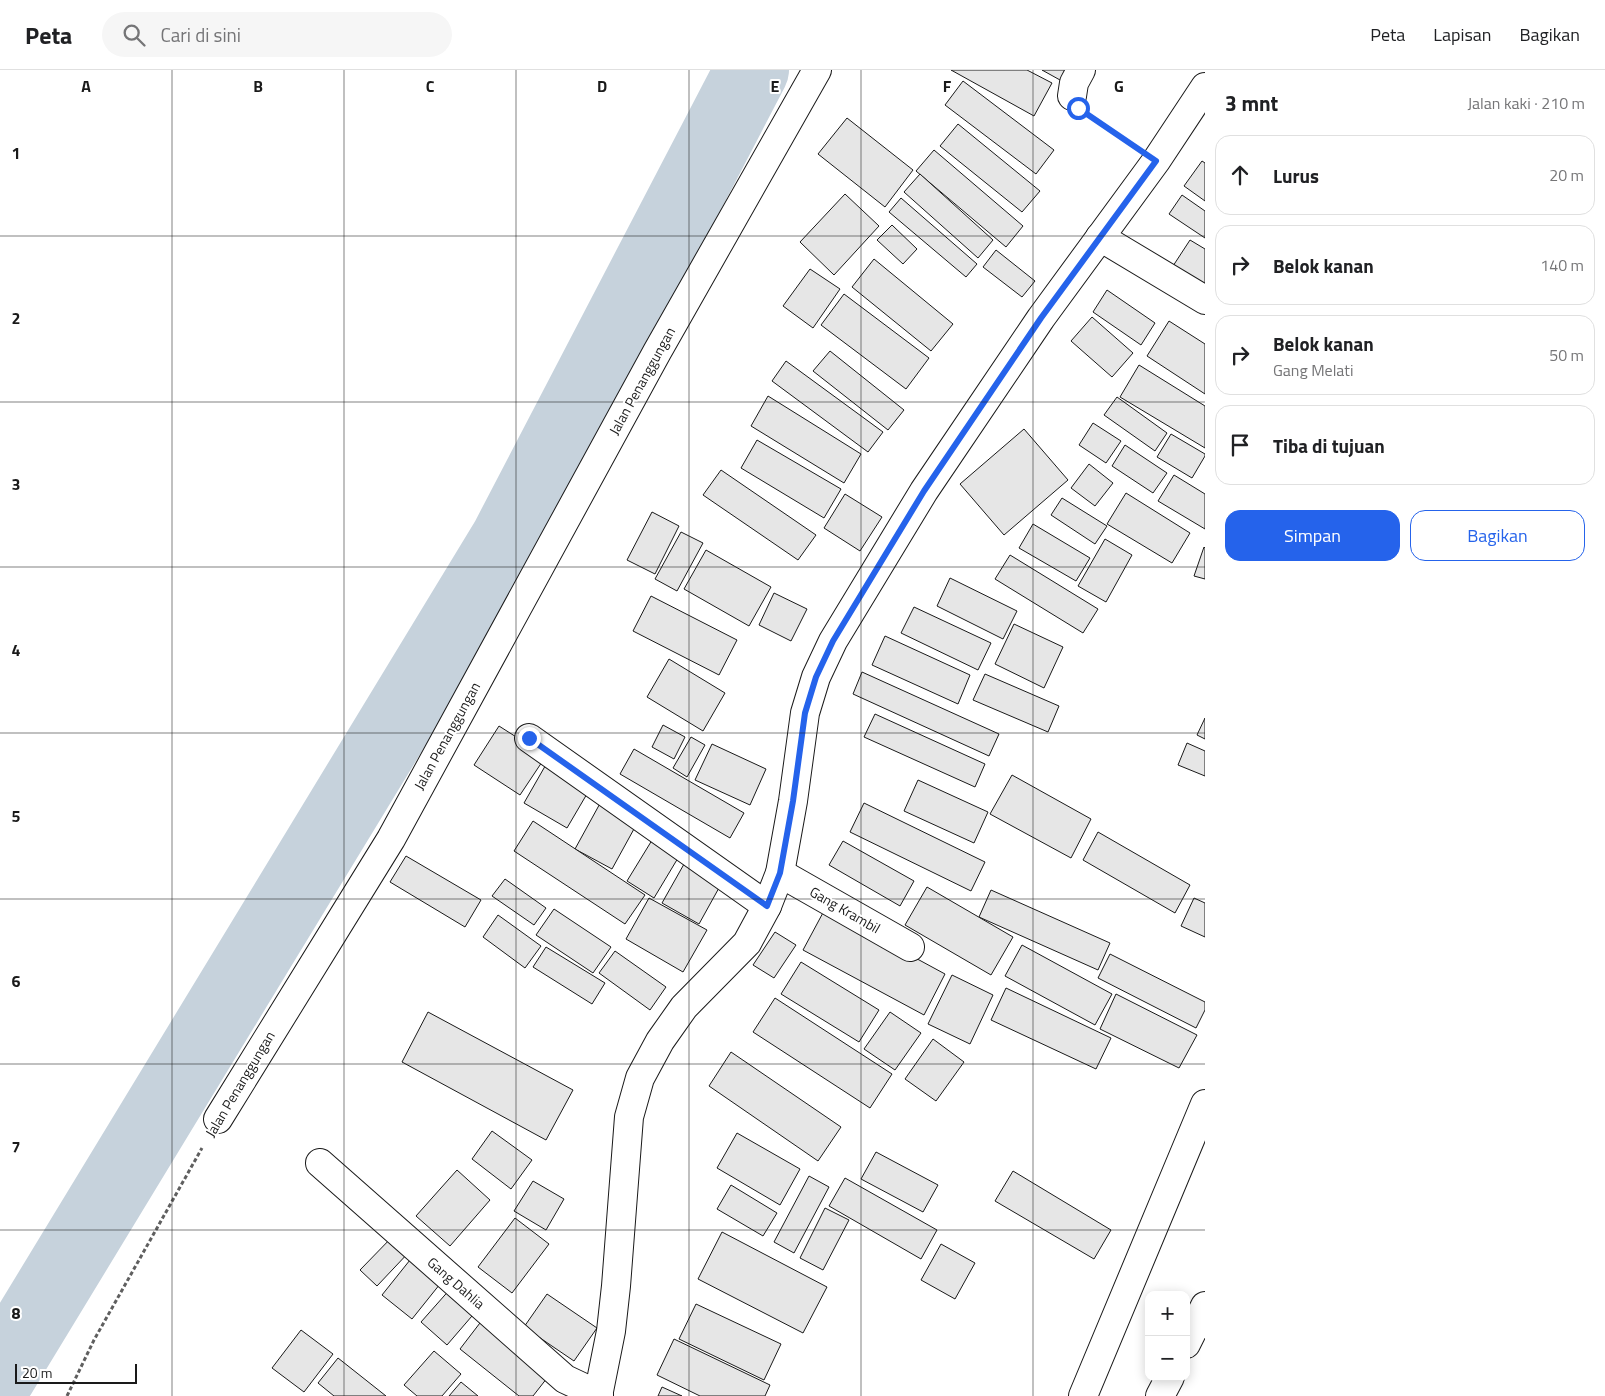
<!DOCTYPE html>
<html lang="id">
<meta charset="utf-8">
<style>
body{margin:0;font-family:"Titillium Web",sans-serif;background:#f6f6f6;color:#202124}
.controls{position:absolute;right:15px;bottom:15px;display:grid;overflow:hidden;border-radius:10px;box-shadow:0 2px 12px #0003}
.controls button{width:45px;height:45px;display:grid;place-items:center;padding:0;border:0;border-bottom:1px solid #e0e0e0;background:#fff;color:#202124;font:25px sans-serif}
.scale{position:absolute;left:15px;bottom:12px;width:122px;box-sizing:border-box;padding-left:5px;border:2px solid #1a1a1a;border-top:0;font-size:14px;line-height:18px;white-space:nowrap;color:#1a1a1a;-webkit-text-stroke:4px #fff;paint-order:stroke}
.stop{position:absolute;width:15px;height:15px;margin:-11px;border:4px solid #2563eb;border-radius:50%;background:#fff}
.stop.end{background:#2563eb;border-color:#fff;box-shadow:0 1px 5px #0008}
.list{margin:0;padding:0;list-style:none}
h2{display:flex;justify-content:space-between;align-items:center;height:65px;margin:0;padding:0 20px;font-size:21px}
h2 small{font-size:16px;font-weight:400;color:#757577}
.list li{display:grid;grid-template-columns:32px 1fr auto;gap:15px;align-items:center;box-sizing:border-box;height:80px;margin:0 10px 10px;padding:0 10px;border:1px solid #e0e0e0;border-radius:15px}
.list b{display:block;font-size:19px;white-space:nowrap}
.list p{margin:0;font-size:16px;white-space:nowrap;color:#757577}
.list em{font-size:16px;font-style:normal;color:#757577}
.actions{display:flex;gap:10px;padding:15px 20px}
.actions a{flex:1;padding:11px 0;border:1px solid #2563eb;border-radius:15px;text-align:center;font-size:18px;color:#2563eb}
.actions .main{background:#2563eb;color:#fff}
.icon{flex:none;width:28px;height:28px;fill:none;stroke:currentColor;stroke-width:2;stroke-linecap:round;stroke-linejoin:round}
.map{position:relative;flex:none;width:1205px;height:1326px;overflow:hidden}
header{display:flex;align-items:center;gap:30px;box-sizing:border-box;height:70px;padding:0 25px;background:#fff;border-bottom:1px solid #e0e0e0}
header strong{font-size:24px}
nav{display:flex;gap:28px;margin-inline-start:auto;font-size:18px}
.search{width:350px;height:45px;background:#f6f6f6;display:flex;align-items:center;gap:12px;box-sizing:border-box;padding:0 18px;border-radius:28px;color:#757577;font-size:19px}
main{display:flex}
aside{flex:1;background:#fff}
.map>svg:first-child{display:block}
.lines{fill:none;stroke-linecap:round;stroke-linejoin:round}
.river{stroke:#c6d2dc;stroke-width:74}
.building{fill:#e6e6e6;stroke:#1a1a1a}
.minor-casing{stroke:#1a1a1a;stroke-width:30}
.path{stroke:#5f5f5f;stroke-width:3;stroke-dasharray:4 2.5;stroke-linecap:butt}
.minor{stroke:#fff;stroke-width:28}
.route{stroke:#2563eb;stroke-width:6}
.grid{fill:none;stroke:#1a1a1a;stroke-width:1;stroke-opacity:0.55}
.labels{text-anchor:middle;stroke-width:4;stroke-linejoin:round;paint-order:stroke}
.street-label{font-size:14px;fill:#1a1a1a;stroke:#fff}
.grid-label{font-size:16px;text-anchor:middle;font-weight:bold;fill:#1a1a1a;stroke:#fff;stroke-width:4;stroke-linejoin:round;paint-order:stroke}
</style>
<header>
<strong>Peta</strong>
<div class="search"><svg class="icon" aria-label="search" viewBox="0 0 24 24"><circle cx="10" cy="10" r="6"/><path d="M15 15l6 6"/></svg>Cari di sini</div>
<nav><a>Peta</a><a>Lapisan</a><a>Bagikan</a></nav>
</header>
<main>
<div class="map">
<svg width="1205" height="1326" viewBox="0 0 1205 1326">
<rect width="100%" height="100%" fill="#fff"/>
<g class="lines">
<path class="river" d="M0,1304L507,470L752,0"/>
</g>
<g class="building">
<path d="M951,0H1027L1052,13L1034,46Z"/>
<path d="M1042,0H1077L1069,15Z"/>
<path d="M963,11L1054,80L1036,104L945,35Z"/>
<path d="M847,48L913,100L885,137L818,84Z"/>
<path d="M958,54L1040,121L1022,142L940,76Z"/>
<path d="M934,80L1023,156L1006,177L916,101Z"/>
<path d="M1202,91L1205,93V131L1184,116Z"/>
<path d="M920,104L993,170L978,188L904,122Z"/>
<path d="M845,124L879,156L834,205L800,172Z"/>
<path d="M1182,125L1205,141V168L1169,144Z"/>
<path d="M901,128L977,194L966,207L889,142Z"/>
<path d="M892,155L917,179L903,194L877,170Z"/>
<path d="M1190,170L1205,179V216L1173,196Z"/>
<path d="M996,180L1035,211L1022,227L983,197Z"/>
<path d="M874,189L953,254L931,281L852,217Z"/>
<path d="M810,199L840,219L813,258L783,236Z"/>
<path d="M1107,220L1155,253L1141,275L1093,242Z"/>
<path d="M844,224L929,288L906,319L821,255Z"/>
<path d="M1092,247L1133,283L1112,307L1071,271Z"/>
<path d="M1169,251L1205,274V324L1147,286Z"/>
<path d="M830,281L904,340L888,360L813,301Z"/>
<path d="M786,291L883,362L868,382L772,311Z"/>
<path d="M1139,295L1205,336V378L1120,327Z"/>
<path d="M768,326L861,384L844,413L751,356Z"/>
<path d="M1117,327L1167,363L1155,381L1104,345Z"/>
<path d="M1093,353L1121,371L1106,393L1079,375Z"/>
<path d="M1024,359L1068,410L1004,465L960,414Z"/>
<path d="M1171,364L1205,384V386L1192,408L1157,387Z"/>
<path d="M757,370L841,419L824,448L741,398Z"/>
<path d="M1125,375L1167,403L1153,423L1112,396Z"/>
<path d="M1089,394L1113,413L1095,436L1071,418Z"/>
<path d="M721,400L816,465L798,490L703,425Z"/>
<path d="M1174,405L1205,424V459L1158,431Z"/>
<path d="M1126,423L1190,463L1172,493L1107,454Z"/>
<path d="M845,424L882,447L860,481L824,458Z"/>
<path d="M1062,428L1107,456L1095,474L1051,445Z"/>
<path d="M652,442L679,456L655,504L627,490Z"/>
<path d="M1033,454L1090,488L1076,511L1019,478Z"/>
<path d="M681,462L703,473L677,521L655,509Z"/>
<path d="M1105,469L1132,485L1106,532L1078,516Z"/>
<path d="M1204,477L1205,478V509L1194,506Z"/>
<path d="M706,480L771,517L749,556L684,519Z"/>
<path d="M1010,485L1098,539L1083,563L995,509Z"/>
<path d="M950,508L1017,541L1003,569L937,536Z"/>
<path d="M774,523L807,539L791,571L759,555Z"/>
<path d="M651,526L737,570L719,605L633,561Z"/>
<path d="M914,537L991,573L978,600L901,563Z"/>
<path d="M1014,554L1063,577L1044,618L995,594Z"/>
<path d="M885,566L970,605L958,634L872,595Z"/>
<path d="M669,589L725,623L703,661L647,627Z"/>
<path d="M862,602L999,664L989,686L853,624Z"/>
<path d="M985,604L1059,636L1048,662L973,630Z"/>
<path d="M875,644L985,694L975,717L864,667Z"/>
<path d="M1205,648V669L1197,665Z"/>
<path d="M663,655L685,667L674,689L652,677Z"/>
<path d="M499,656L546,686L520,725L474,695Z"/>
<path d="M691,667L705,675L687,707L673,698Z"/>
<path d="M1187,673L1205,681V706L1178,695Z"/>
<path d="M712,674L766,699L750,735L695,710Z"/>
<path d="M634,679L744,743L730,768L620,704Z"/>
<path d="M548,691L591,717L567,758L524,733Z"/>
<path d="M1012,705L1091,749L1071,788L990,744Z"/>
<path d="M918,710L988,742L974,773L904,741Z"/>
<path d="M603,728L640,748L612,799L575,779Z"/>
<path d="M864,733L985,792L971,821L850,762Z"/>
<path d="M533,751L645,825L625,854L514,781Z"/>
<path d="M657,762L684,778L654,828L627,811Z"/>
<path d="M1098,762L1190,815L1175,843L1083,790Z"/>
<path d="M843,771L914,811L900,836L829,795Z"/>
<path d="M406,786L481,830L465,857L390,812Z"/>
<path d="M688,787L725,807L699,854L662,833Z"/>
<path d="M505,809L546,838L534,855L492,826Z"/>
<path d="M927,817L1013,867L991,905L905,855Z"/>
<path d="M991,820L1110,873L1098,900L979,847Z"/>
<path d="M649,828L707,860L683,902L626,869Z"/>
<path d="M1194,828L1205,833V867L1181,856Z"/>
<path d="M554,839L611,877L593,903L536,865Z"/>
<path d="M825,839L945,904L924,945L803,880Z"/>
<path d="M498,845L541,876L525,898L483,867Z"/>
<path d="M775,862L796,875L774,908L753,895Z"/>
<path d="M1022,875L1112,924L1095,955L1005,906Z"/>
<path d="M546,877L605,913L592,934L533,897Z"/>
<path d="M615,881L666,917L650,940L599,903Z"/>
<path d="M1110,884L1205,932V940L1196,958L1098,908Z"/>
<path d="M801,892L879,940L859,972L781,924Z"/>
<path d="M952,905L993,925L970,974L928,954Z"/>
<path d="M1006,918L1111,968L1096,999L991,950Z"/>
<path d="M1116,924L1197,965L1179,998L1100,959Z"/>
<path d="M775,928L892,1004L870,1038L753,962Z"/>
<path d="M428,942L573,1020L546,1070L402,992Z"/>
<path d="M890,942L921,963L895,1000L864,979Z"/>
<path d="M933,969L964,992L936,1031L905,1009Z"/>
<path d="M731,982L841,1057L818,1091L709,1016Z"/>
<path d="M492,1061L532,1090L511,1119L472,1089Z"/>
<path d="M737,1063L800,1099L780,1135L717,1098Z"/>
<path d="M876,1082L938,1115L923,1142L861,1109Z"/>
<path d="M457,1100L490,1130L450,1176L416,1146Z"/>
<path d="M1013,1101L1111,1160L1094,1189L995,1131Z"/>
<path d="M809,1106L829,1117L794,1183L774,1172Z"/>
<path d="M845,1108L937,1160L921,1189L829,1136Z"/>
<path d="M533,1111L564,1129L546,1160L514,1141Z"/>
<path d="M731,1115L777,1143L763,1166L717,1139Z"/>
<path d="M825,1138L849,1150L823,1200L800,1188Z"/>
<path d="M515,1148L549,1174L512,1223L478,1197Z"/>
<path d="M722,1162L827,1217L803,1263L698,1209Z"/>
<path d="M395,1164L411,1180L377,1216L360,1200Z"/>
<path d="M941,1174L975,1193L955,1229L921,1210Z"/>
<path d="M414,1185L444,1209L412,1249L382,1225Z"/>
<path d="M452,1217L478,1239L447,1275L421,1252Z"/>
<path d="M547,1224L597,1258L574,1291L524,1257Z"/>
<path d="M696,1234L781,1274L764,1310L679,1269Z"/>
<path d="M483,1249L551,1303L533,1326H519L460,1279Z"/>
<path d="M301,1260L333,1284L304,1322L272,1298Z"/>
<path d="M674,1269L770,1315L765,1326H700L657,1305Z"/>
<path d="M434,1281L461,1304L442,1326H417L404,1315Z"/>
<path d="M338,1288L386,1326H334L318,1313Z"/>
<path d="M461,1312L478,1326H449Z"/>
<path d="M662,1317L682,1326H658Z"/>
</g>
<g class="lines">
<g class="minor-casing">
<g id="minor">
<path d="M1072,26L1074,13L1081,0"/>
<path d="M1100,167L1205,230"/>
<path d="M529,668L767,836"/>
<path d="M780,803L910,877"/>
<path d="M218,1049L391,769L657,282L817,0"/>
<path d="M320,1093L565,1309L599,1325"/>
<path d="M1186,1274L1205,1236"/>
<path d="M598,1326L611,1261L616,1216L629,1047L640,1008L660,971L684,937L747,873L767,836L780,803L793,731L805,643L816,607L833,571L924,421L1041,248L1156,91L1205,17"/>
<path d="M1083,1326L1205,1034"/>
<path d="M1160,1326L1170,1307"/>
</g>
</g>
<g class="path">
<path d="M1097,50L1127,71"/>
<path d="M67,1326L94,1270L202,1078"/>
</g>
<use href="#minor" class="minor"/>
</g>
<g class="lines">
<path class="route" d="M529,668L767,836L780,803L793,731L805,643L816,607L833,571L924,421L1041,248L1156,91L1078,38"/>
</g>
<path class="grid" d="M172,0V1326M344,0V1326M516,0V1326M689,0V1326M861,0V1326M1033,0V1326M0,166H1205M0,332H1205M0,497H1205M0,663H1205M0,829H1205M0,994H1205M0,1160H1205"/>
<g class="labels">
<g class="street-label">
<text transform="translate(642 311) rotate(-61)" y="5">Jalan Penanggungan</text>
<text transform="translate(447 666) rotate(-61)" y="5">Jalan Penanggungan</text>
<text transform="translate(845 840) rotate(30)" y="5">Gang Krambil</text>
<text transform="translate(240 1014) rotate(-59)" y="5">Jalan Penanggungan</text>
<text transform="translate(456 1213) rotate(41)" y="5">Gang Dahlia</text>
</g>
</g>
<g class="grid-label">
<text x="86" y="22">A</text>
<text x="258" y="22">B</text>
<text x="430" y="22">C</text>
<text x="602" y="22">D</text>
<text x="775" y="22">E</text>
<text x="947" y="22">F</text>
<text x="1119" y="22">G</text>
<text x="16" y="89">1</text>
<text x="16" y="254">2</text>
<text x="16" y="420">3</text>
<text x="16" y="586">4</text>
<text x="16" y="752">5</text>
<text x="16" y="917">6</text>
<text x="16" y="1083">7</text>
<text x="16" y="1249">8</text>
</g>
</svg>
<div class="controls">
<button>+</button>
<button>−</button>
</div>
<div class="scale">20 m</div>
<div class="stop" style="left:1078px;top:38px"></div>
<div class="stop end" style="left:529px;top:668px"></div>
</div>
<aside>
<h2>3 mnt<small>Jalan kaki · 210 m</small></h2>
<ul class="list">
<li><svg class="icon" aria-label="ahead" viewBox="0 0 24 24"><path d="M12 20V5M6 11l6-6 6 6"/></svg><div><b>Lurus</b></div><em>20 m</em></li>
<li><svg class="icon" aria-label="right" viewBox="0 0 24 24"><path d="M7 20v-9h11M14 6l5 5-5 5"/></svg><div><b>Belok kanan</b></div><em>140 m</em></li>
<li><svg class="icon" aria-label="right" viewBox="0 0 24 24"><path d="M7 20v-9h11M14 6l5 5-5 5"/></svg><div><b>Belok kanan</b><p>Gang Melati</p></div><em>50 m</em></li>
<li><svg class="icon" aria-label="arrive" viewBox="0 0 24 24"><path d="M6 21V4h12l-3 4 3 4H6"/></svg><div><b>Tiba di tujuan</b></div></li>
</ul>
<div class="actions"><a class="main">Simpan</a><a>Bagikan</a></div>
</aside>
</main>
